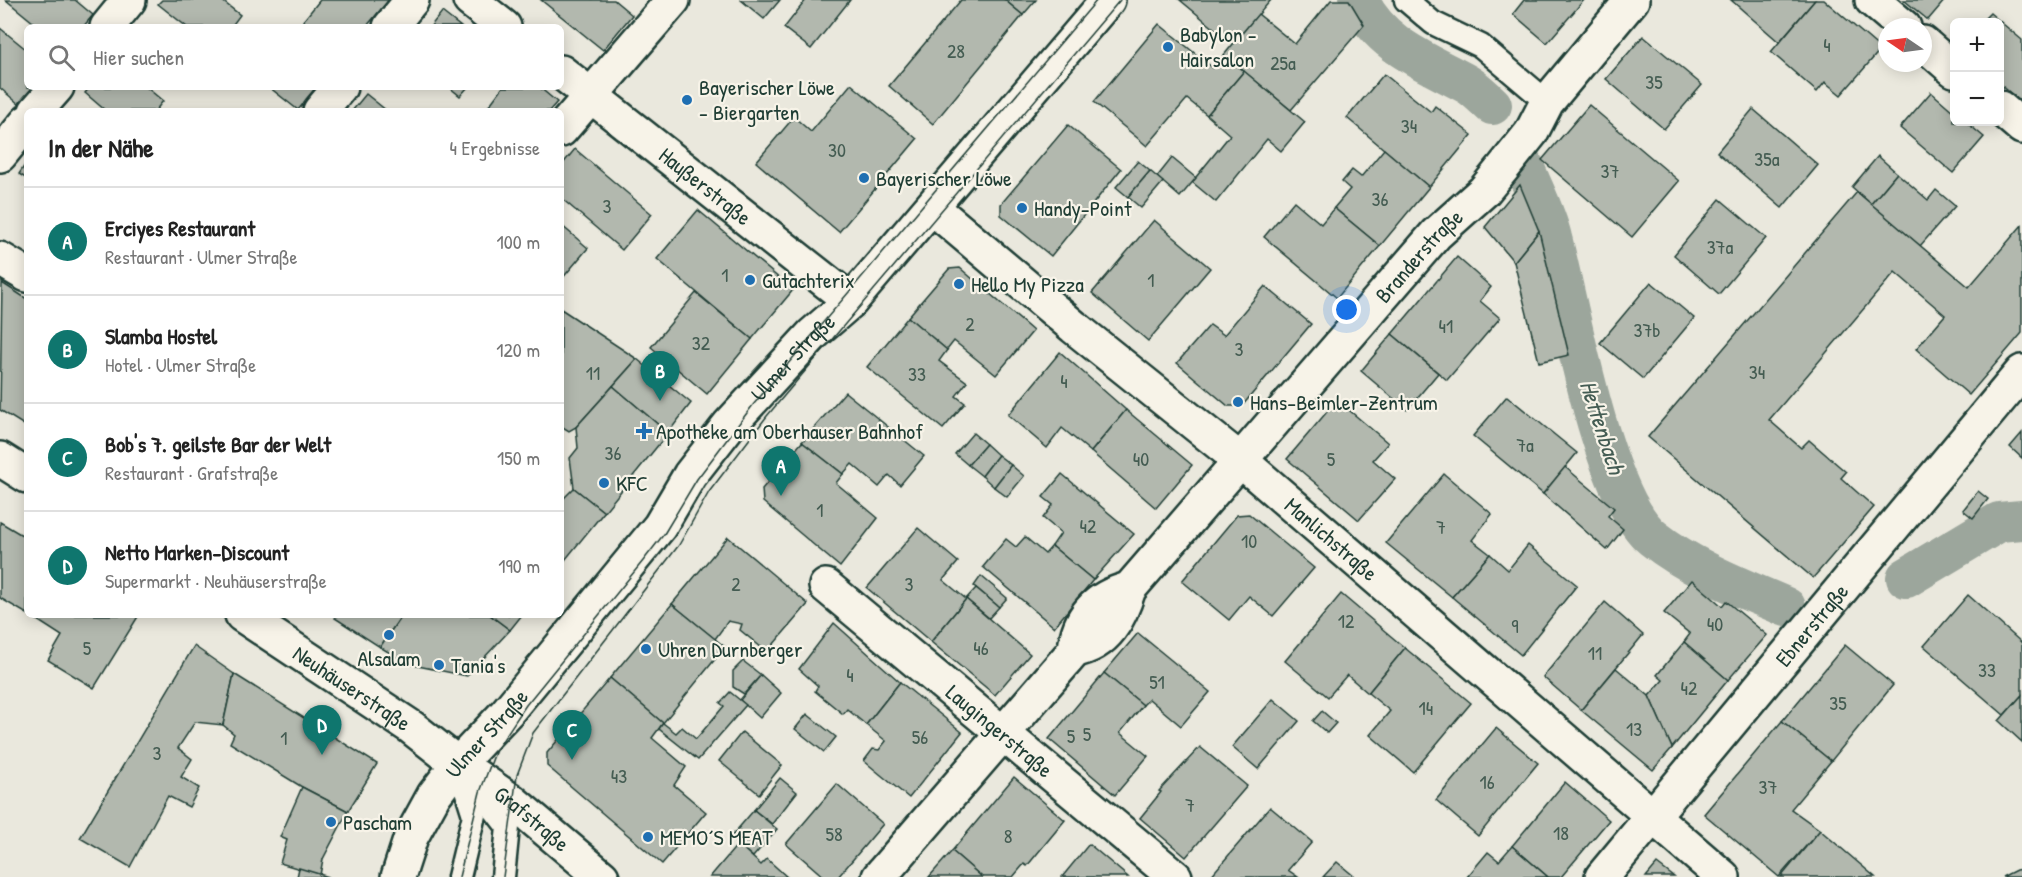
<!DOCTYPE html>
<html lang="de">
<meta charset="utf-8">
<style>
body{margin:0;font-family:"Patrick Hand",sans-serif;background:#f2f2f2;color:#222}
.controls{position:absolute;right:18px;top:18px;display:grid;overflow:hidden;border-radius:9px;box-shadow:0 3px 15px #0003}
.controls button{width:54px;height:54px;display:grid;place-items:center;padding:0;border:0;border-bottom:2px solid #e0e0e0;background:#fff;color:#222;font:30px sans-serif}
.compass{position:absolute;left:1878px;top:18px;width:54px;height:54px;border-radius:50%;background:#fff;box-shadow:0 3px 15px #0003;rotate:283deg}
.you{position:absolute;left:1347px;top:310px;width:21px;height:21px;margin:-15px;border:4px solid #fff;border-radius:50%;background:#1a73e8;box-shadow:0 0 0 9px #1a73e833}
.badge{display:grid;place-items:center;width:39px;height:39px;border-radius:50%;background:#0f766e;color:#fff;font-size:20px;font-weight:700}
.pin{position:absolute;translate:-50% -50px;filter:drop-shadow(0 2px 3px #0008)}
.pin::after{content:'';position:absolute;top:32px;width:21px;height:18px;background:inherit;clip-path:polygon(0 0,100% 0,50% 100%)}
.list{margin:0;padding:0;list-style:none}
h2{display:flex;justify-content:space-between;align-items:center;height:78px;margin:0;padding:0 24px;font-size:26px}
h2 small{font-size:20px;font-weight:400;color:#767676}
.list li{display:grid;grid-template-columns:39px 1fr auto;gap:18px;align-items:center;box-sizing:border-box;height:108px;padding:0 24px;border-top:2px solid #e0e0e0}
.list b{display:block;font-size:22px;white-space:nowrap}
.list p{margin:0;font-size:20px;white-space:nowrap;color:#767676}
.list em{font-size:20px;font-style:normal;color:#767676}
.icon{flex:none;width:33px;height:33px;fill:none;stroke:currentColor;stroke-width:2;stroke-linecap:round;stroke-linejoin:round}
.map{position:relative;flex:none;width:2022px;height:877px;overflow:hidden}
.search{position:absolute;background:#fff;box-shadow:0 3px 15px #0003;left:24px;top:24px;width:540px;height:66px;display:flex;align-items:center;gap:15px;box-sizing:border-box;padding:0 21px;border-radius:9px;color:#767676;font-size:22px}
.panel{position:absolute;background:#fff;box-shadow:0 3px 15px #0003;left:24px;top:108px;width:540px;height:510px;border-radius:9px}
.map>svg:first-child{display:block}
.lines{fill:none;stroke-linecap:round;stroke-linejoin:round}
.canal{stroke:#9ca69c;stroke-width:40}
.building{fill:#b2b8ae;stroke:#1f3d34;stroke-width:1.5}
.service-casing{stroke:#1f3d34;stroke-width:27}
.minor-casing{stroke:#1f3d34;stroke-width:38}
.tertiary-casing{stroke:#1f3d34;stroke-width:38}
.service{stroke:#f7f3e8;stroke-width:22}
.minor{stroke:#f7f3e8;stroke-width:33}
.tertiary{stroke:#f7f3e8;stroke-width:33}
.tram{stroke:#1f3d34;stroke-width:1.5}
.poi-dot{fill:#1f6fb2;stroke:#f7f3e8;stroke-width:2}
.labels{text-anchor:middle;stroke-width:4.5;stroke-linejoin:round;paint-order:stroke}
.number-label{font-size:20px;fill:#445c52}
.poi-label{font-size:22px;fill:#1f3d34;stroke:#f7f3e8;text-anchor:start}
.street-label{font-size:22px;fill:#1f3d34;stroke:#f7f3e8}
.water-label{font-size:24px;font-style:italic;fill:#445c53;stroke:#f7f3e8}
</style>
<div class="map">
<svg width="2022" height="877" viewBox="0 0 2022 877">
<rect width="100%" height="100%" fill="#eae8dd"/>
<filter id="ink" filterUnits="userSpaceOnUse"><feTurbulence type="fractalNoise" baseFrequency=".0167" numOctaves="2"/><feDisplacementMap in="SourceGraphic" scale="12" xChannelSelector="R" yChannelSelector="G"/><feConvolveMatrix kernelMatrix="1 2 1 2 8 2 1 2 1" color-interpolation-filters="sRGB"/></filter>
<g filter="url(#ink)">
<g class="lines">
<g class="canal">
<path d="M1359,0C1381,46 1425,61 1467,84C1476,89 1484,98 1492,105"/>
<path d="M1524,166C1533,189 1546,213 1552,238C1570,306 1601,496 1653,538C1692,569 1740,587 1786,607"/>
<path d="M1906,578L1999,522L2022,520"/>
</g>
</g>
<g class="building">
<path d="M6,0H75L93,15L83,27H39Z"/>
<path d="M162,0H221L240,15L231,27H187L158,4Z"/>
<path d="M320,0H389L366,27H310L303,21Z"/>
<path d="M541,0H614L632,15L603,50Z"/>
<path d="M741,0H780L764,19Z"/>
<path d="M806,0H850L811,49L784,28Z"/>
<path d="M961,0H1005L1023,15L933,124L889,86Z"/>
<path d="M1005,0H1036L1023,15Z"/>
<path d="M1180,0H1271L1233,44Z"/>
<path d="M1331,0H1349L1364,25L1291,110L1224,55L1258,14L1295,44Z"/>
<path d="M1524,0H1584L1547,43L1513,14Z"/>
<path d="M1731,0H1815L1779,42Z"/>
<path d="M1815,0H1824L1881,49L1841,95L1825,82L1817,92L1771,52Z"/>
<path d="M1904,0H1945L1928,20Z"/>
<path d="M442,12L461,27H430Z"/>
<path d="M1990,13L2022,40V103L2000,84V22H1981Z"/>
<path d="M1159,24L1213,68L1224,55L1244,71L1207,115L1187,99L1147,146L1094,102Z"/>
<path d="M0,28L27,50V87H35L20,105L0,88Z"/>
<path d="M1643,36L1702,85L1664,129L1606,79Z"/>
<path d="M1244,71L1305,122L1281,151L1267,139L1216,202L1192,182L1230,135L1207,115Z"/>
<path d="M1384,74L1431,112L1435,106L1472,135L1429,187L1347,118Z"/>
<path d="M851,84L917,139L839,232L756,162L794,117L811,132Z"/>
<path d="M90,87H146L163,101L155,111H106L85,93Z"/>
<path d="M269,87H317L298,110Z"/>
<path d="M449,87H468L460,96Z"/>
<path d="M503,87H539L557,102L549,111H485Z"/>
<path d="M1931,92L1954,112V122H1966L1984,137L1953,173L1900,128Z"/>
<path d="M366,94L387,111H352Z"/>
<path d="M1589,105L1679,181L1632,237L1542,160Z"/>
<path d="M1753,109L1818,165L1782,208L1717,152Z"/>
<path d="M1068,125L1121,169L1051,256L1001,215V204Z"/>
<path d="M575,149L652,214L622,250L561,198V166Z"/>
<path d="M1384,149L1429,187L1380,246L1334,208L1350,189L1342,182L1352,170L1361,177Z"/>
<path d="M1878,156L1897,173L1871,204L1852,187Z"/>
<path d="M1172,158L1196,178L1180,197L1157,177Z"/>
<path d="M1138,161L1150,171L1128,197L1116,187Z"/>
<path d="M27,162V179L19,174Z"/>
<path d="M1150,171L1163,182L1141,208L1128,197Z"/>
<path d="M1897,173L1928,200L1936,190L1955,206L1920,246L1871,204Z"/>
<path d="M1520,185L1539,231L1514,262L1485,227Z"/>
<path d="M1857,192L1969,287L2022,225V333L1969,395L1916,349L1945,315L1895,272L1769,420L1801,448L1809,440L1846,472L1841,478L1874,507L1813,578L1648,437Z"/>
<path d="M1720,199L1766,238L1719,294L1674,255Z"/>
<path d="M1294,201L1321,224L1334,208L1380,246L1337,298L1264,237Z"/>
<path d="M698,210L793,290L752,339L657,259Z"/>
<path d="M1154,220L1210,268L1148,341L1092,293Z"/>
<path d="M561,225L588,248L561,280Z"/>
<path d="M1539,231L1569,355L1539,362L1514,262Z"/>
<path d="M1457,257L1491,287L1480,301L1500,318L1447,380L1392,334Z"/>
<path d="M960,268L1033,331L996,375L954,341L947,350L908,317L949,269Z"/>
<path d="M1651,282L1694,318L1643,379L1600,343Z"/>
<path d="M2,283L27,299V427L0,410Z"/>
<path d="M1265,286L1311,324L1242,406H1228L1177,363L1210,325L1224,335Z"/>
<path d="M696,293L752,339L707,394L651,347Z"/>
<path d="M561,309L637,359L576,427L569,431L561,426Z"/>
<path d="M908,317L947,350L939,361L967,382L956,396L965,403L943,429L867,367Z"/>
<path d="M1392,334L1438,373L1407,410L1361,371Z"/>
<path d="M1060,352L1126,410L1091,452L1062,428L1047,448L1008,415Z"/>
<path d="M637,359L691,403L668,433L613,386Z"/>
<path d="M613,386L668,433L604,512L574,488L570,458L578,448L576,427Z"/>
<path d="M845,392L924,456L900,485L889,475L879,487L852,464L843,474L802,442Z"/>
<path d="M1507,396L1577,453L1543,494L1473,436Z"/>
<path d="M1337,400L1388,443L1373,460L1395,479L1359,520L1287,459Z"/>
<path d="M1126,410L1192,465L1156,508L1091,452Z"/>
<path d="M973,433L986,444L968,465L955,454Z"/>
<path d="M2022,433V458L2010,447Z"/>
<path d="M802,442L843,474L836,483L878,518L840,567L763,502L762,489Z"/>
<path d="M986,444L998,455L982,476L968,465Z"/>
<path d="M998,455L1011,465L994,487L982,476Z"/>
<path d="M1011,465L1024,476L1007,497L994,487Z"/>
<path d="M1565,467L1614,508L1608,516L1623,529L1607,550L1543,494Z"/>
<path d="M1062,474L1134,534L1093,580L1052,546L1061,533L1043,518L1053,505L1043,497Z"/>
<path d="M1444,474L1492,514L1472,540L1490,554L1452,597L1386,543Z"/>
<path d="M574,488L604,512L561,565V501Z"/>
<path d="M1978,491L1988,499L1973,518L1963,510Z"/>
<path d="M1249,514L1314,568L1273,616L1249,596L1229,620L1182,581L1237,515Z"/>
<path d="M0,522L27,538V614L0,598Z"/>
<path d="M918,528L958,562L943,580L966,599L931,642L867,588Z"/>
<path d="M728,537L808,604L767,652L740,630L742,624L728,621L715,639L672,604Z"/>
<path d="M1025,537L1045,554L1052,546L1093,580L1054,627L983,567L1006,539L1016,547Z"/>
<path d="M1528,545L1577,585L1521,655L1452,597L1490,554L1508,570Z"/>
<path d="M981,576L1007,598L999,607L974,586Z"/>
<path d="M1692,580L1722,606L1726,601L1767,635L1728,680L1684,642L1690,634L1664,613Z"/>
<path d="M976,588L999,607L989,618L966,599Z"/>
<path d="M1341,594L1405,648L1368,693L1347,675L1328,697L1285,661Z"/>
<path d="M1968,595L2022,643V695L2004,715L1924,646Z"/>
<path d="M966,599L1030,654L995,695L931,642Z"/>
<path d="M1605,602L1643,635L1581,710L1543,677Z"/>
<path d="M672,604L725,647L663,723L610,678Z"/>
<path d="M36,615H139L94,688L48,660L62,636L34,618Z"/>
<path d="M337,615H402L380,647L335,618Z"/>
<path d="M402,615H490L510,630L467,676L408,664L380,647Z"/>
<path d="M490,615H522L510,630Z"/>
<path d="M834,623L900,682L866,725L847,709L843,714L815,691L818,686L799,669Z"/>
<path d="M1138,633L1210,692L1181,726L1149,699L1143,705L1104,673Z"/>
<path d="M1684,642L1728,680L1672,748L1649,696L1663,680L1657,675Z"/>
<path d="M1845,645L1893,685L1831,761L1782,721Z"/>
<path d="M194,646L234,674L223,725L195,722L178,748L192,759L181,777L199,788L189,807L168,796L130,867L80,838Z"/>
<path d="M1405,648L1471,703L1413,772L1370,735L1390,711L1368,693Z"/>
<path d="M743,661L761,675L744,694L733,687V671Z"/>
<path d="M1616,668L1649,696L1672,748L1653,770L1581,710Z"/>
<path d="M1104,673L1143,705L1120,733L1148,756L1115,795L1049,739Z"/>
<path d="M234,674L377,764L348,811L302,787L230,743L234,734L223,725Z"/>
<path d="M761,675L781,693L760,718L740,700Z"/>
<path d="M610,678L663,723L652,738L686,767L674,785L706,812L662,864L547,766V753Z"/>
<path d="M900,682L962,732L909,798L864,761L873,749L879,750L886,741L866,725Z"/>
<path d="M730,692L746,705L698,760L659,729L663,723L676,733L682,727L696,739L724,706L720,703Z"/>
<path d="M2022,695V742L1999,721Z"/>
<path d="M1273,699L1299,721L1258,769L1232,747Z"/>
<path d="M1322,711L1336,723L1327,733L1313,721Z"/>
<path d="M807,714L836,737L824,752L795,729Z"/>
<path d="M1782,721L1831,761L1791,809L1820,830L1779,877L1704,814Z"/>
<path d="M1496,728L1538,763L1478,836L1436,800Z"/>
<path d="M742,732L782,765L759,794L719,761Z"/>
<path d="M1200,747L1247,786L1186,857L1140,818L1161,792L1159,791Z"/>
<path d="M1014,777L1065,820L1027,866L1024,864L1013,877H982L952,851Z"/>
<path d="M780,778L797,792L772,824L754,810Z"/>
<path d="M1565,782L1609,820L1561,877H1548L1512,846Z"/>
<path d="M837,784L883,824L838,877H824L786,844Z"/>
<path d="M302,787L348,811L323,859L320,875L280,863L287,840L280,837Z"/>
<path d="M1270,807L1312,842L1288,870L1298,877H1210Z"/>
<path d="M754,810L777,829L753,857L730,838Z"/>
<path d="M1820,830L1875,877H1781Z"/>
<path d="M738,844L761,865L767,859L787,877H710Z"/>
<path d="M1089,844L1128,877H1062Z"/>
<path d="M1512,846L1548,877H1467L1488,852L1499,861Z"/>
<path d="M952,851L982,877H929Z"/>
<path d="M1337,862L1355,877H1323Z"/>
<path d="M1657,864L1674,877H1646Z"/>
<path d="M299,868L329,877H297Z"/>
<path d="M2022,869V877H2002L2016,870Z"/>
</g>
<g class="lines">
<g class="service-casing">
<g id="service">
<path d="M1406,0L1433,23L1481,46L1547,102"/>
<path d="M476,786L508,827L503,877"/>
<path d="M459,877L474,815L462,777"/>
</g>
</g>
<g class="minor-casing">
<g id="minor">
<path d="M470,0L504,27"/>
<path d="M1872,0L1904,27"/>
<path d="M107,27L129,0"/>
<path d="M390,27L412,0"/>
<path d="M1923,43L1954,70"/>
<path id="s1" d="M561,72L851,301"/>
<path d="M2000,108L2022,127"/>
<path d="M36,111L57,87"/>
<path d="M320,111L340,87"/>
<path d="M561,130L673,0"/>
<path d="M0,155L27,122"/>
<path id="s2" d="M933,208L1074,327L1240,460L1723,877"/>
<path d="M0,259L27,275"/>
<path id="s3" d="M826,586L1175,877"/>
<path id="s4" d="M1075,650C1107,644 1120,618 1129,589L1436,234L1484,191L1503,168L1531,133L1547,102L1632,0"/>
<path id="s5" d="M458,764L512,801L602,877"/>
<path d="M879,877L1075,650C1078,617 1096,597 1129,589"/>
<path id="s6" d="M1602,877L2022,372"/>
</g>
</g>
<g class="tertiary-casing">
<g id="tertiary">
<path d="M0,459L27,476"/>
<path id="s7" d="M242,615L411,727L458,764"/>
<path id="s8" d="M398,877L411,837L434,795L458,764L507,712L660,526L690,475L729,425L813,334L851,301L1108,0"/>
</g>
</g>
<use href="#service" class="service"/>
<use href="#minor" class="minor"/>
<use href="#tertiary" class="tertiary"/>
<g class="tram">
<path d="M459,877L480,792L496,750L526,705L643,561L664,534L697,479L753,405L1097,0"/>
<path d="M503,877L517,775L533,733L679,545L709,492L767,416L1120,0"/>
</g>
</g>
</g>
<g class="poi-dot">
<circle cx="1168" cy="47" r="6"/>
<circle cx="687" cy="100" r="6"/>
<circle cx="864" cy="178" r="6"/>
<circle cx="1022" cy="208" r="6"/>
<circle cx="750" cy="280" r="6"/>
<circle cx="959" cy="284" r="6"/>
<circle cx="1238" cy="402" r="6"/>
<path d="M641 422h6v6h6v6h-6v6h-6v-6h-6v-6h6z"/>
<circle cx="604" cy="483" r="6"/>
<circle cx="389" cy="635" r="6"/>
<circle cx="646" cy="649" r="6"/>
<circle cx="439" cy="665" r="6"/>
<circle cx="331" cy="822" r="6"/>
<circle cx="648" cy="837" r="6"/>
</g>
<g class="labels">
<g class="number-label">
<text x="1827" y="52">4</text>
<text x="956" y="58">28</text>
<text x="1283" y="70">25a</text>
<text x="1654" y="89">35</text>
<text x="1409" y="133">34</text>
<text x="837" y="157">30</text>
<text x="1767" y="166">35a</text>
<text x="1610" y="178">37</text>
<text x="1380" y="206">36</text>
<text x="607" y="213">3</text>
<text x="1720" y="254">37a</text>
<text x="725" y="282">1</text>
<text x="1151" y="287">1</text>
<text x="970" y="331">2</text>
<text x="1446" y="333">41</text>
<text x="1647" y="337">37b</text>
<text x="701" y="350">32</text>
<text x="1239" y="356">3</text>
<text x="1757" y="379">34</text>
<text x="593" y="380">11</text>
<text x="917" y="381">33</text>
<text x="1064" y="388">4</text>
<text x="1525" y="452">7a</text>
<text x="613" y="460">36</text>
<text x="1141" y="466">40</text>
<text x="1331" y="466">5</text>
<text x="820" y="517">1</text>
<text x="1088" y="533">42</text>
<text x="1441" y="534">7</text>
<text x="1249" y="548">10</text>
<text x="736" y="591">2</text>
<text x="909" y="591">3</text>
<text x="1346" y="628">12</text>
<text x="1715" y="631">40</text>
<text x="1515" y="633">9</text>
<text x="87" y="655">5</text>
<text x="981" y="655">46</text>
<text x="1595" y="660">11</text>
<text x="1987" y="677">33</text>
<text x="850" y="682">4</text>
<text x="1157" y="689">51</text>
<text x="1689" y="695">42</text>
<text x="1838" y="710">35</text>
<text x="1426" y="715">14</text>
<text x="1634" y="736">13</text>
<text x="1087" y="741">5</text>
<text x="1071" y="743">5</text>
<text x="920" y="744">56</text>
<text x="284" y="745">1</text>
<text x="157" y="760">3</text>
<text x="619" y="783">43</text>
<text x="1487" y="789">16</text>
<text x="1768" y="794">37</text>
<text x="1190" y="812">7</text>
<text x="1561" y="840">18</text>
<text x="834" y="841">58</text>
<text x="1008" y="843">8</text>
</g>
<g class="poi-label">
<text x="1180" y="42">Babylon -<tspan x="1180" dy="25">Hairsalon</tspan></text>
<text x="699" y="95">Bayerischer Löwe<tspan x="699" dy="25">- Biergarten</tspan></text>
<text x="876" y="186">Bayerischer Löwe</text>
<text x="1034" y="216">Handy-Point</text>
<text x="762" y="288">Gutachterix</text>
<text x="971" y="292">Hello My Pizza</text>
<text x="1250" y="410">Hans-Beimler-Zentrum</text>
<text x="656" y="439">Apotheke am Oberhauser Bahnhof</text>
<text x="616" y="491">KFC</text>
<text x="658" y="657">Uhren Durnberger</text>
<text x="389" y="666" text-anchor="middle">Alsalam</text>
<text x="451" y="673">Tania's</text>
<text x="343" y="830">Pascham</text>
<text x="660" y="845">MEMO´S MEAT</text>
</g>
<g class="street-label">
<text dy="8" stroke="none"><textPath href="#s1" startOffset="184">Haußerstraße</textPath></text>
<text dy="8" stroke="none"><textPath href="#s4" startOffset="528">Branderstraße</textPath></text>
<text dy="8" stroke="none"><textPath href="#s8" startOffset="657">Ulmer Straße</textPath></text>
<text dy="8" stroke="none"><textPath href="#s2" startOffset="518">Manlichstraße</textPath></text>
<text dy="8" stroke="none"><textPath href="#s6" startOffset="328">Ebnerstraße</textPath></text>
<text dy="8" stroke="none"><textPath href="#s7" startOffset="132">Neuhäuserstraße</textPath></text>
<text dy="8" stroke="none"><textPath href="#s3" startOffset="226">Laugingerstraße</textPath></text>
<text dy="8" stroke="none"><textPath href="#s8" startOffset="171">Ulmer Straße</textPath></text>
<text dy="8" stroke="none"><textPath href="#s5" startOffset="92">Grafstraße</textPath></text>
</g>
<g class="water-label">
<text transform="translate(1602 427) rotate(72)" y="8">Hettenbach</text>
</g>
</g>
</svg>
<div class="controls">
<button>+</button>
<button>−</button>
</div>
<svg class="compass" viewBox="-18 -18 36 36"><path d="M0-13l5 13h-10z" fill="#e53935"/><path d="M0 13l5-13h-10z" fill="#767676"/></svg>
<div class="you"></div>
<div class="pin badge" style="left:781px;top:496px">A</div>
<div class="pin badge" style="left:660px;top:401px">B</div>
<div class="pin badge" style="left:572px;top:760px">C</div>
<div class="pin badge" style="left:322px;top:755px">D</div>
<div class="search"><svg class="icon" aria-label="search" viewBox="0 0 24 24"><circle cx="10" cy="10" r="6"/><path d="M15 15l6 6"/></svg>Hier suchen</div>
<section class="panel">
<h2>In der Nähe<small>4 Ergebnisse</small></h2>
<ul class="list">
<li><span class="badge">A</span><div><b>Erciyes Restaurant</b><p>Restaurant · Ulmer Straße</p></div><em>100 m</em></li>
<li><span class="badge">B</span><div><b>Slamba Hostel</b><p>Hotel · Ulmer Straße</p></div><em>120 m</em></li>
<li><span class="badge">C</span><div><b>Bob's 7. geilste Bar der Welt</b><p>Restaurant · Grafstraße</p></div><em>150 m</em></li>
<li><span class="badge">D</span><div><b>Netto Marken-Discount</b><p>Supermarkt · Neuhäuserstraße</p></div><em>190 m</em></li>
</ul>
</section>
</div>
